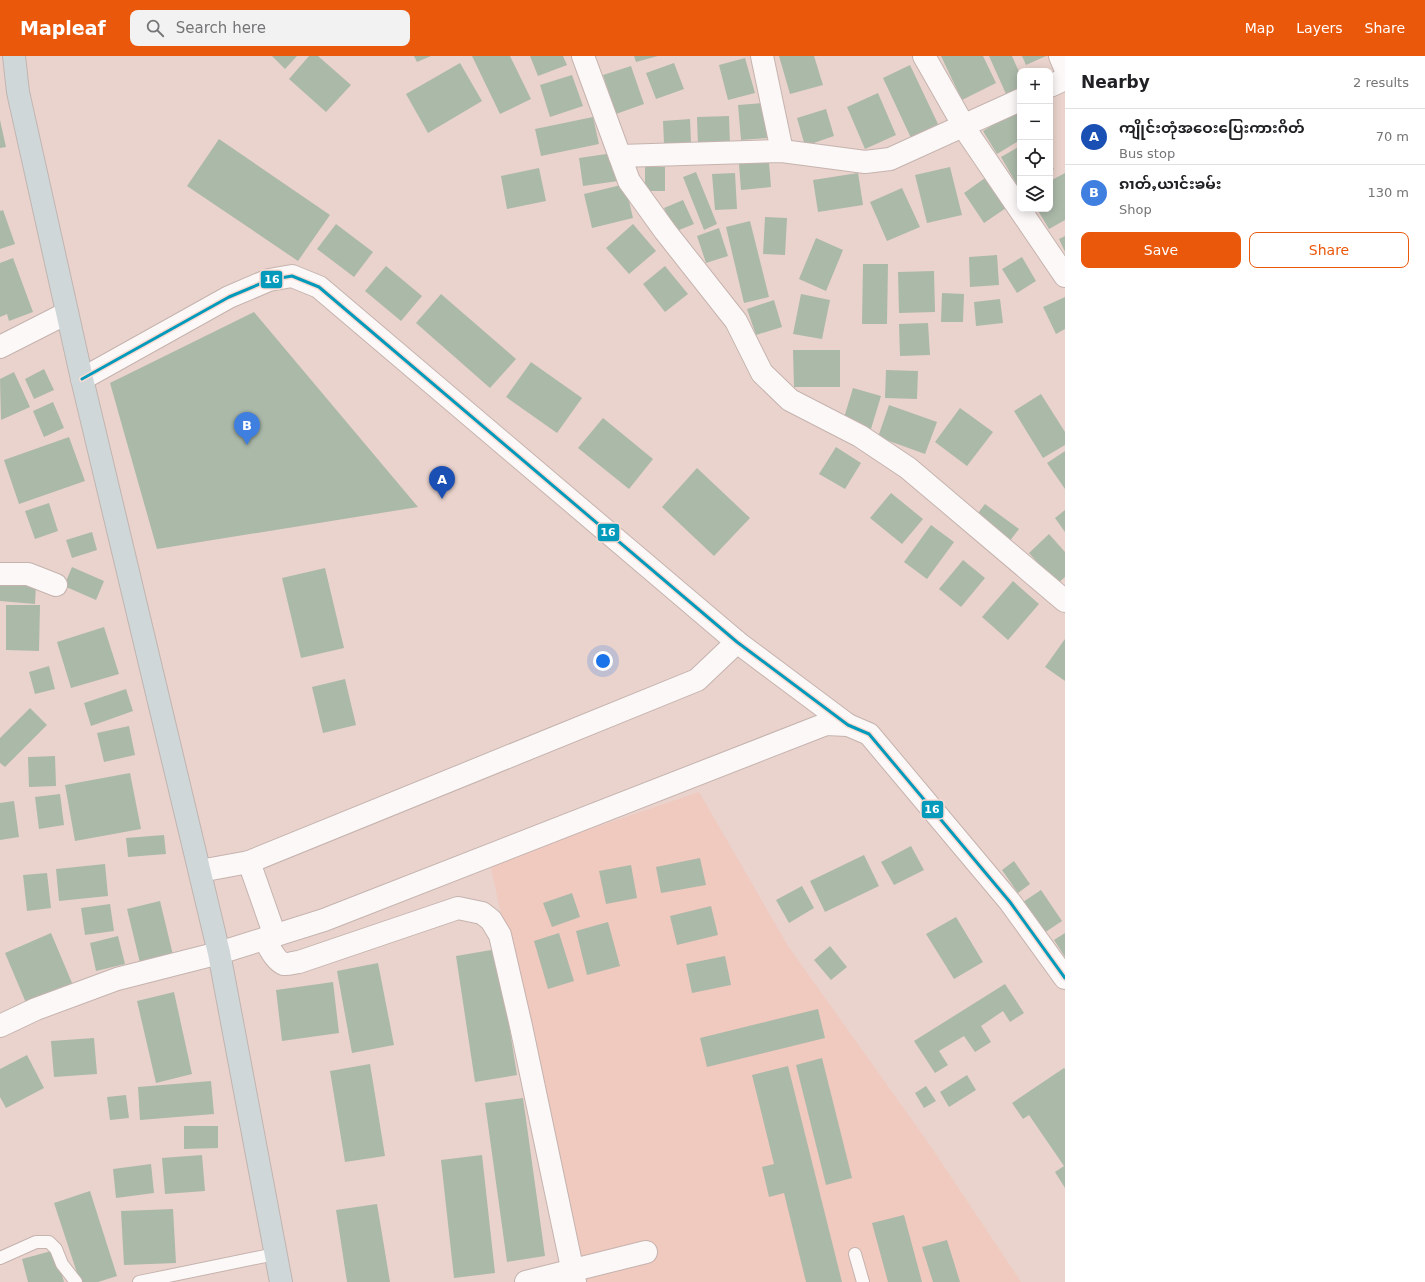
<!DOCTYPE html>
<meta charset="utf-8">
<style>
body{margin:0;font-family:"DejaVu Sans","Noto Sans Myanmar",sans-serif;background:#f2f2f2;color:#202124}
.controls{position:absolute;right:12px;top:12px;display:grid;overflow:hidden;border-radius:8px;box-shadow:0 2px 10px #0003}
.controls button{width:36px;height:36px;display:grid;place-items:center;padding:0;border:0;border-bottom:1px solid #e0e0e0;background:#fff;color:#202124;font:20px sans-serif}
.you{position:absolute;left:603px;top:605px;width:14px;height:14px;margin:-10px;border:3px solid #fff;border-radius:50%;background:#1a73e8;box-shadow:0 0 0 6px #1a73e833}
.badge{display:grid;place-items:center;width:26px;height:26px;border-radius:50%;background:#ea580c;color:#fff;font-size:13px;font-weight:700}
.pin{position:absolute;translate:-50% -33px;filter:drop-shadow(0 1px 2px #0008)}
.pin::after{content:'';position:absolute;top:21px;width:14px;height:12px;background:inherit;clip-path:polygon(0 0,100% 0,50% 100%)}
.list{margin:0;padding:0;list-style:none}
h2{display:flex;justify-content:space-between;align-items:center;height:52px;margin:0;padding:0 16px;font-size:17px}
h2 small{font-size:13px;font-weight:400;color:#757577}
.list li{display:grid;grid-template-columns:26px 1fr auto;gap:12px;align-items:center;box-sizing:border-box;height:56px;padding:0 16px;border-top:1px solid #e0e0e0}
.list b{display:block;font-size:15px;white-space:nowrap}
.list p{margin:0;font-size:13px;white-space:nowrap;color:#757577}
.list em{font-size:13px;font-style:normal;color:#757577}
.actions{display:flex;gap:8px;padding:12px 16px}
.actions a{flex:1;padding:9px 0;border:1px solid #ea580c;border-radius:8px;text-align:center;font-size:14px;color:#ea580c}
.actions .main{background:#ea580c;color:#fff}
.icon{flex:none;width:22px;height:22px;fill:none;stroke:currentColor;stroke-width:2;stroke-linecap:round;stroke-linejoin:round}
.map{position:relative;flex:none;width:1065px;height:1226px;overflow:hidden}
header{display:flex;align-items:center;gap:24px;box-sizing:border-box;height:56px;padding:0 20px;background:#ea580c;color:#fff}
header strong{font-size:19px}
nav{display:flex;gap:22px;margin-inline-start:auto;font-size:14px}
.search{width:280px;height:36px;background:#f2f2f2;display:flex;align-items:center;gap:10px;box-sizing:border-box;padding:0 14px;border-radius:8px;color:#757577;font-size:15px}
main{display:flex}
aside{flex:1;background:#fff}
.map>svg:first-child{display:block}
.built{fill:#f0c9bf}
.building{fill:#abb9a9}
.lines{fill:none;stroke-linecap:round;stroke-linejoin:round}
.lane-casing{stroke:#c5b3ae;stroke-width:14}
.street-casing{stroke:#c5b3ae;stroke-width:24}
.highway-casing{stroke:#c0b4b0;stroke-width:24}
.lane{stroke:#fcf8f8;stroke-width:12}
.street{stroke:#fcf8f8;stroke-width:22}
.highway{stroke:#cfd7d9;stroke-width:22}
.bus-1-casing{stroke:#fedcd2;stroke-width:6}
.bus-1{stroke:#049abb;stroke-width:3}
.line-badge{stroke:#fedcd2;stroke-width:1.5}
.badge-label{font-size:11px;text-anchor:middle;font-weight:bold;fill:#fff}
</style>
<header>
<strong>Mapleaf</strong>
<div class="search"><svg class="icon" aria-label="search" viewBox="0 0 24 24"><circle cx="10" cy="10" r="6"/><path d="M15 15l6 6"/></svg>Search here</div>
<nav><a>Map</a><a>Layers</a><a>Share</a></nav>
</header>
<main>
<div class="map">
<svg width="1065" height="1226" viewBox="0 0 1065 1226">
<rect width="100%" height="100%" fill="#ead3cd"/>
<path class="built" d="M699,736L788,890L927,1085L1021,1226H586L569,1173L490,807Z"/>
<g class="building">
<path d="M272,0H297L285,13Z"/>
<path d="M309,0H318L351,29L326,56L289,23Z"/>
<path d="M414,0H431L417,6Z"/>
<path d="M472,0H510L531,43L500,58Z"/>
<path d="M530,0H563L567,9L538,20Z"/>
<path d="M634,0H658L636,6Z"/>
<path d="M779,0H814L823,29L790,38Z"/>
<path d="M941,0H983L996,27L962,44Z"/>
<path d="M989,0H1012L1020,18V32L1006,38Z"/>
<path d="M1022,0H1046L1026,9Z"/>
<path d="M745,2L755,37L728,44L719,9Z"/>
<path d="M460,7L482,45L428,77L406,38Z"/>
<path d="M674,7L684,33L656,43L646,17Z"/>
<path d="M910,9L938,68L911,82L883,22Z"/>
<path d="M631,10L644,48L616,58L603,19Z"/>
<path d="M572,19L583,50L550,61L540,29Z"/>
<path d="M878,37L896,79L865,93L847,51Z"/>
<path d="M765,47L767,82L741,84L738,49Z"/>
<path d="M1020,52V84L997,98L983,75Z"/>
<path d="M826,53L834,80L805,90L797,62Z"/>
<path d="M729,60L730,88L698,89L697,61Z"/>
<path d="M593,61L599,88L541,100L535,73Z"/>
<path d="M690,63L691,87L664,88L663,65Z"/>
<path d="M0,64L6,91L0,92Z"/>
<path d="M219,83L330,159L298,205L187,130Z"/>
<path d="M1020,90V134L1001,101Z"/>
<path d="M613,97L618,125L583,130L579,102Z"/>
<path d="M769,106L771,131L741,134L739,108Z"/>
<path d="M1050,107L1054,113L1050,115Z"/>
<rect x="645" y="111" width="20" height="24"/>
<path d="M950,111L962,159L927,167L915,119Z"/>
<path d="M539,112L546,145L507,153L501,120Z"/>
<path d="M696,116L717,168L704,174L683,121Z"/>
<path d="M735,117L737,153L715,154L712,118Z"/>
<path d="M858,117L863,149L818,156L813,124Z"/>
<path d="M1065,117V164L1049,173L1037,153H1050V125Z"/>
<path d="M985,122L1006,152L984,167L964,137Z"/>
<path d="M625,128L633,162L592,172L584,138Z"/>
<path d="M902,132L920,171L887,185L870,146Z"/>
<path d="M683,144L694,168L674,176L664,152Z"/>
<path d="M3,154L15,188L0,193V155Z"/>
<path d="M765,161L787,162L785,199L763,198Z"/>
<path d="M750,165L769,241L744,247L726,171Z"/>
<path d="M336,168L373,196L354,221L317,193Z"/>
<path d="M633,168L656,195L629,218L606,192Z"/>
<path d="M719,172L728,200L706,207L697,180Z"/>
<path d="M1065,180V196L1059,183Z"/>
<path d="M816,182L843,194L826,235L799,223Z"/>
<path d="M997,199L999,229L970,231L969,201Z"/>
<path d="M1022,201L1036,225L1017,237L1002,213Z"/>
<path d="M13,202L33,256L9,265L7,258L0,261V207Z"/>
<path d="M863,208H888L887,268H862Z"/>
<path d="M386,210L422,240L401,265L365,235Z"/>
<path d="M665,210L688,238L665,256L643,228Z"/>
<path d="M934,215L935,256L899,257L898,216Z"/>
<path d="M942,237L964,238L963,266H941Z"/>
<path d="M441,238L516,303L490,332L416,267Z"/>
<path d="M801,238L830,244L822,283L793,278Z"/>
<path d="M1065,241V273L1056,278L1043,251Z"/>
<path d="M1000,243L1003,267L976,270L974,246Z"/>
<path d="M774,244L782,271L756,279L747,253Z"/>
<path d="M254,256L418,451L157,493L110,327Z"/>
<path d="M928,267L930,299L900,300L899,268Z"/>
<path d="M793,294H840V331H794Z"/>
<path d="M531,306L582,342L557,377L506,341Z"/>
<path d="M44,313L54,334L34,343L25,323Z"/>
<path d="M886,314L918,315L917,343L885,342Z"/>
<path d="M14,316L30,351L1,364L0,323Z"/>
<path d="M853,332L881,340L871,373L843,365Z"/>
<path d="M1041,338L1065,376V389L1043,402L1014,355Z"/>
<path d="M53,346L64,372L44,381L33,355Z"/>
<path d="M889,349L937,366L925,398L878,381Z"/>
<path d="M960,352L993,376L967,410L935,386Z"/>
<path d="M603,362L653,403L629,433L578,392Z"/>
<path d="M69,381L85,425L19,448L4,404Z"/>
<path d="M836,391L861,407L845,433L819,418Z"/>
<path d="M1065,395V433L1047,407Z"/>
<path d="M697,412L750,462L714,500L662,451Z"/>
<path d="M891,437L923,463L902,488L870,462Z"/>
<path d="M49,447L58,475L35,483L25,455Z"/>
<path d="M985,448L1019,473L1009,486L975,461Z"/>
<path d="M1065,454V476L1055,462Z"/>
<path d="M931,469L954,486L927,523L904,506Z"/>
<path d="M92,476L97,494L72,502L66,484Z"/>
<path d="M1049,478L1065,496V521L1057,528L1029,497Z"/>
<path d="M963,504L985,522L961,551L939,533Z"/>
<path d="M72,511L104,525L96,544L64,530Z"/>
<path d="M325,512L344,592L301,602L282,522Z"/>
<path d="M0,525L36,528L35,548L0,545Z"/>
<path d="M1013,525L1039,548L1008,584L982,561Z"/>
<path d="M6,549H40L39,595L6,594Z"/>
<path d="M104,571L119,618L71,632L57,586Z"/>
<path d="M1065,583V625L1045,611Z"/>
<path d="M49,610L55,633L35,638L29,616Z"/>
<path d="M345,623L356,669L323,677L312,631Z"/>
<path d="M126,633L133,655L91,670L84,647Z"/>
<path d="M30,652L47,669L5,711L0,707V682Z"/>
<path d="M129,670L135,699L104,706L97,677Z"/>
<path d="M55,700L56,730L29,731L28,701Z"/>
<path d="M130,717L141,773L75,785L65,729Z"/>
<path d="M60,738L64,769L39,773L35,741Z"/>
<path d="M14,745L19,781L0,784V747Z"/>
<path d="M164,779L166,798L128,801L126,782Z"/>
<path d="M911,790L924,814L894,829L881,806Z"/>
<path d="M864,799L879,830L825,856L810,825Z"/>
<path d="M700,802L706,829L661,837L656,811Z"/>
<path d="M1014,805L1030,828L1018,837L1002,814Z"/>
<path d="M105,808L108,840L59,845L56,813Z"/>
<path d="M631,809L637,842L606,848L599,815Z"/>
<path d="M47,817L51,852L27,855L23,819Z"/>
<path d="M802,830L814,852L789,867L776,844Z"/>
<path d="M1041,834L1062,865L1044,877L1023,846Z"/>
<path d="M572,837L580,861L552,871L543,847Z"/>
<path d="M160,845L173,899L140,907L127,853Z"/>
<path d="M110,848L114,875L85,879L81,852Z"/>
<path d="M711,850L718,879L677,889L670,860Z"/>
<path d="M956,861L983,906L954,923L926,878Z"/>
<path d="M608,866L620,910L587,919L576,875Z"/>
<path d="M51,877L75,934L29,954L5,897Z"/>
<path d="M559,877L574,925L548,933L534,885Z"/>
<path d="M1065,877V901L1054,884Z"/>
<path d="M118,880L125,908L96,915L90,887Z"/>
<path d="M830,890L847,911L831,924L814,904Z"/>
<path d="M497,893L517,1019L475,1026L456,900Z"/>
<path d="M725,900L731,929L692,937L686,908Z"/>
<path d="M378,907L394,989L352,997L337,915Z"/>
<path d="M333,926L339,977L282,985L276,934Z"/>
<path d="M1005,928L1024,957L1010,966L1003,955L981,970L991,986L975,996L964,980L939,995L948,1009L935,1017L914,985Z"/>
<path d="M174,936L192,1018L156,1027L137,945Z"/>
<path d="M818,953L825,982L707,1011L700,982Z"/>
<path d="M94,982L97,1018L54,1021L51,985Z"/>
<path d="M27,999L44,1032L6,1052L0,1041V1013Z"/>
<path d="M822,1002L852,1122L826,1129L796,1009Z"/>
<path d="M370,1008L385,1100L345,1106L330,1015Z"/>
<path d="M788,1010L842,1226H806L784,1137L769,1141L762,1111L774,1108L752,1019Z"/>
<path d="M1064,1012L1065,1013V1132L1055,1116L1064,1110L1029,1059L1023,1063L1012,1047Z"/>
<path d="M967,1019L976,1034L949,1051L940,1036Z"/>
<path d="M211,1025L214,1058L140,1064L138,1031Z"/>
<path d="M926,1030L936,1045L924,1052L915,1037Z"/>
<path d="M126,1039L129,1062L110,1064L107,1041Z"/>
<path d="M523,1042L545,1200L507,1206L485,1047Z"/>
<path d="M184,1070H218V1092L184,1093Z"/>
<path d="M202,1099L205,1135L165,1138L162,1102Z"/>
<path d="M482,1099L495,1217L454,1222L441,1104Z"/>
<path d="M151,1108L154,1137L116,1142L113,1113Z"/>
<path d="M90,1135L117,1220L98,1226H80L54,1147Z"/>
<path d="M377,1148L390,1226H347L336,1154Z"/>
<path d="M173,1153L176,1207L124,1209L121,1155Z"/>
<path d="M904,1159L922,1226H888L872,1167Z"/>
<path d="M947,1184L960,1226H933L922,1191Z"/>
<path d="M55,1194L64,1226H28L22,1203Z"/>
</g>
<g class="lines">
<g class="lane-casing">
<g id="lane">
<path d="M855,1198L863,1226"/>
<path d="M0,1202L36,1186H49L56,1193L62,1208L76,1226"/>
<path d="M139,1226L275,1198"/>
</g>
</g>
<g class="street-casing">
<g id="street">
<path d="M583,0L629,125L665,175L736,265L762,317L790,344L860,380L908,412L1065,545"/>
<path d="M762,0L782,95"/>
<path d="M924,0L969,79L1065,220"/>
<path d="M1060,0L1065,12"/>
<path d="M1050,30L1065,23"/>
<path d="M620,100L782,95L865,106L890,103L1020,44"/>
<path d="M0,291L67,257"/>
<path d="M82,323L229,241L269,224L292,220L319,231L737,586L848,669L869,678L1010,846L1065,922"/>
<path d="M0,518H28L56,529"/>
<path d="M249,806L275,880"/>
<path d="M200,815L249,806L697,624L737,586"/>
<path d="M264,883C269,890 275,905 284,908C288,909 295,906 299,906L458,852L482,857L491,864L500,879L521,970L575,1226"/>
<path d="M0,970L36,953L117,923L219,897L324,864L826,668L848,669"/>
<path d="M526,1226L646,1196"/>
</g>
</g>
<g class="highway-casing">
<path id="highway" d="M14,0L18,36L82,323L219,897L281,1226"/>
</g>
<use href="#lane" class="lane"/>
<use href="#street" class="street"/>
<use href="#highway" class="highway"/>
<g class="bus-1-casing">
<path id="bus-1" d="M82,323L229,241L269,224L292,220L319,231L737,586L848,669L869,678L1010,846L1065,922"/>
</g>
<use href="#bus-1" class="bus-1"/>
</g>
<g class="line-badge">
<rect x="260" y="214" width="23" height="19" rx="4" fill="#049abb"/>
<rect x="597" y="467" width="23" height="19" rx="4" fill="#049abb"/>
<rect x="921" y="744" width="23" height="19" rx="4" fill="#049abb"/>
</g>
<g class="badge-label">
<text x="272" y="227">16</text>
<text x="608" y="480">16</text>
<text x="932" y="757">16</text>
</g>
</svg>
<div class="controls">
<button>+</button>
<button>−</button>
<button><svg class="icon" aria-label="locate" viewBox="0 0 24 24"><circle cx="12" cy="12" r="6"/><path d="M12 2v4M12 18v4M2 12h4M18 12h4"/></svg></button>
<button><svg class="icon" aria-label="layers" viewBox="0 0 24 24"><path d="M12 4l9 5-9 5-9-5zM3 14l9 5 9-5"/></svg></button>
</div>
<div class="you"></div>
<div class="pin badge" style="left:442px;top:443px;background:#1a4fb4">A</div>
<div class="pin badge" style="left:247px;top:389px;background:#3f7fe0">B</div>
</div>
<aside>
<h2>Nearby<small>2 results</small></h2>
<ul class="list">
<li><span class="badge" style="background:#1a4fb4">A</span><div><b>ကျိုင်းတုံအဝေးပြေးကားဂိတ်</b><p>Bus stop</p></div><em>70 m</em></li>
<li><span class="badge" style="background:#3f7fe0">B</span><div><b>ၵၢတ်ႇယၢင်းၶမ်း</b><p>Shop</p></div><em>130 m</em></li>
</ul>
<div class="actions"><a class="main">Save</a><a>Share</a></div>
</aside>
</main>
